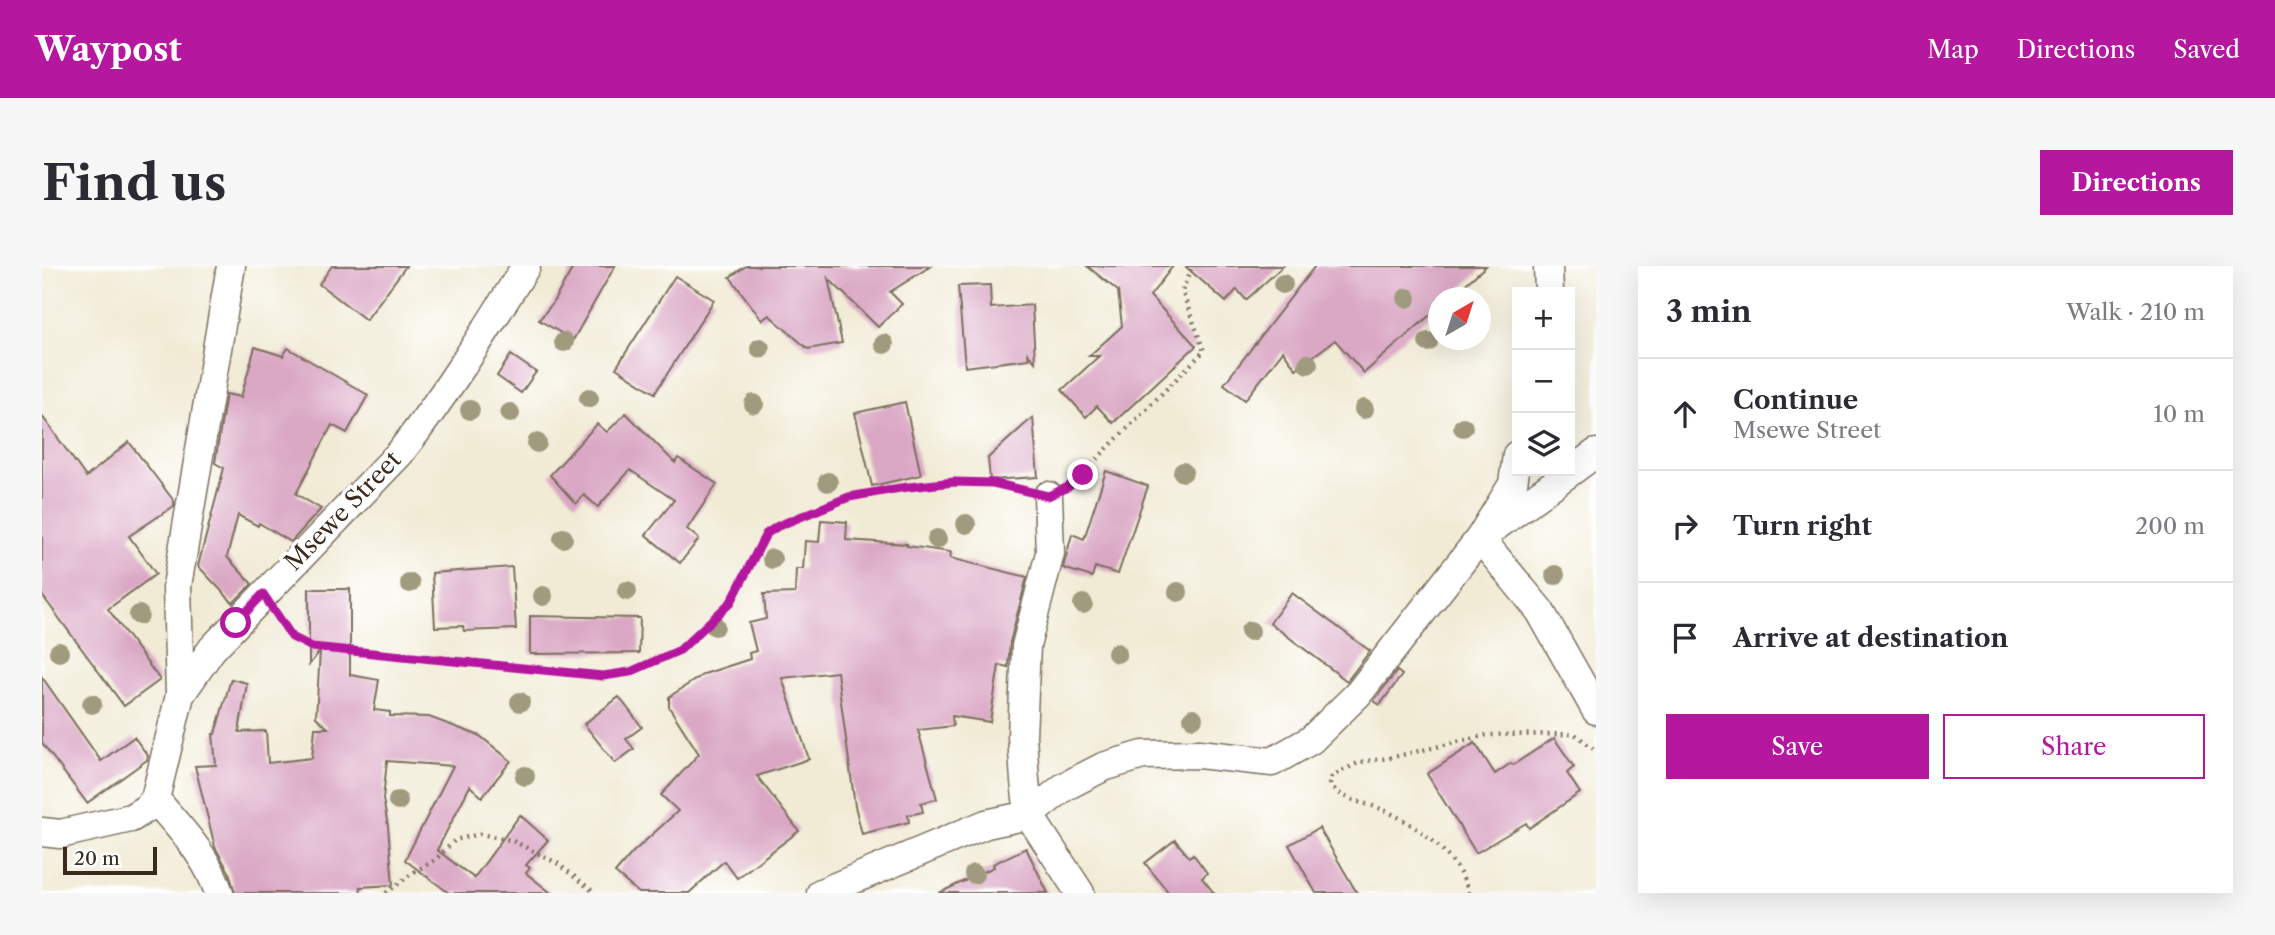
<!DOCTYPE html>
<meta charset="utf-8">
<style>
body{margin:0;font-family:"Libre Caslon Text",serif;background:#f7f7f7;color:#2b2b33}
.controls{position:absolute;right:21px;top:21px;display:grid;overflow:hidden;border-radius:0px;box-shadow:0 7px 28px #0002}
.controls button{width:63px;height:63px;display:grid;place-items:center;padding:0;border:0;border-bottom:2px solid #e1e1e2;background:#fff;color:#2b2b33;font:35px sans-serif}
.compass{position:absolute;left:1386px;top:21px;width:63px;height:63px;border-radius:50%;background:#fff;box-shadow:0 7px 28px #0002;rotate:39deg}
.scale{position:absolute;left:21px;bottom:18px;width:94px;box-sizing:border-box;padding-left:7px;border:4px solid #3b2a1e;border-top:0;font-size:19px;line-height:24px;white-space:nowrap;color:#3b2a1e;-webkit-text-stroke:5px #fff;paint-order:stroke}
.stop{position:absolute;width:21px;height:21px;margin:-16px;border:5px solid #b5179e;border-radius:50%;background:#fff}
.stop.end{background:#b5179e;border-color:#fff;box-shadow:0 2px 7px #0008}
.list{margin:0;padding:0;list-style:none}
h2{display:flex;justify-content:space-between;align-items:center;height:91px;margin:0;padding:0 28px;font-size:30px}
h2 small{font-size:23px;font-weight:400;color:#7c7c81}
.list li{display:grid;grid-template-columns:46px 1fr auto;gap:21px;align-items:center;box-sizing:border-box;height:112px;padding:0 28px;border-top:2px solid #e1e1e2}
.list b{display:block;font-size:26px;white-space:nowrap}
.list p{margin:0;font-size:23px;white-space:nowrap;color:#7c7c81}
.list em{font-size:23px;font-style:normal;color:#7c7c81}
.actions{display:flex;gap:14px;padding:21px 28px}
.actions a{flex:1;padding:16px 0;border:2px solid #b5179e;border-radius:0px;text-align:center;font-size:24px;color:#b5179e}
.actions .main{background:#b5179e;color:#fff}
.icon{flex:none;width:38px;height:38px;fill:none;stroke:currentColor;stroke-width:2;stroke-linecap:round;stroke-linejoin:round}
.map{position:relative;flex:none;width:1554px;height:627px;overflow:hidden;border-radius:0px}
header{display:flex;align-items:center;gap:42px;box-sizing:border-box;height:98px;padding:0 35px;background:#b5179e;color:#fff}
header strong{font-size:33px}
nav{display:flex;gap:38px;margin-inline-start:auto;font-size:24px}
.intro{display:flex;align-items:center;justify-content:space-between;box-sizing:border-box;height:168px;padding:0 42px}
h1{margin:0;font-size:49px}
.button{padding:18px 32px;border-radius:0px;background:#b5179e;color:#fff;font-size:24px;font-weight:700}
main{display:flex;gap:42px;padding:0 42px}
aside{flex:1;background:#fff;border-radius:0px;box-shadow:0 7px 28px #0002}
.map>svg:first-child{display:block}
.building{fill:#daa7c4}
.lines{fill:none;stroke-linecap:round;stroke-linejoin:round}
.minor-casing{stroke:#7b6e5e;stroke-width:31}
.path{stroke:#7b6e5e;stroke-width:4.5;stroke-dasharray:2 5;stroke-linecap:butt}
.minor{stroke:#fff;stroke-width:28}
.tree{fill:#a09b7e}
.route{stroke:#b5179e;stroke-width:9}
.labels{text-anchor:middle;stroke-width:7;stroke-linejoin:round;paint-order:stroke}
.street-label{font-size:24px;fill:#3b2a1e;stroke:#fff}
</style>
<header>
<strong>Waypost</strong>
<nav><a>Map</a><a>Directions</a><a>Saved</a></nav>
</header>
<div class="intro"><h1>Find us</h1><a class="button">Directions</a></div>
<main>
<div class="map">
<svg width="1554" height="627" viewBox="0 0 1554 627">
<rect width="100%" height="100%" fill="#fff"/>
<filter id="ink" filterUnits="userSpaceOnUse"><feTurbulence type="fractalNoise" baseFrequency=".0143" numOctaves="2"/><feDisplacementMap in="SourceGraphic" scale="14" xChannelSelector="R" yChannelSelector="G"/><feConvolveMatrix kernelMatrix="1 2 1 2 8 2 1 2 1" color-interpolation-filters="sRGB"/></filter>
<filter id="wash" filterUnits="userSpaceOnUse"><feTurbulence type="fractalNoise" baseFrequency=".00686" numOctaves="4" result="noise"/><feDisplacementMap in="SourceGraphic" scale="28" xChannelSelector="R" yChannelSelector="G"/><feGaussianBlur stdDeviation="1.57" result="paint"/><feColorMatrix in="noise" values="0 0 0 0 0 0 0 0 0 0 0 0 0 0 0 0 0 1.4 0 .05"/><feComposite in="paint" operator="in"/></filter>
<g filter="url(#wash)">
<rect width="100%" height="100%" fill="#f1ebd5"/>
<g id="blocks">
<g class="building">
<path d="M290,0H364L324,54L277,18Z"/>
<path d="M532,0H573L531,74L497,54L510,38Z"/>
<path d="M704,0H889L848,26L860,38L836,61L786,12L800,77L766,83L727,49L720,54L688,11Z"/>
<path d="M1045,0H1131L1108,30L1154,80L1071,157L1055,140L1044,151L1020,124L1057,90H1047L1080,60L1076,25Z"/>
<path d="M1143,0H1241L1204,34L1195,23L1184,36Z"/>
<path d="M1273,0H1444L1408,32H1396V42L1322,107L1293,74L1254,103L1241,85L1203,134L1182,118Z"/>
<path d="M633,10L672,34L613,127L574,102Z"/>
<path d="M948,19L949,42L990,39L993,96L986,88L987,93L923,101L916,20Z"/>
<path d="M213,81L241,90L246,82L326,129L305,167L290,159L254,228L279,243L249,276L217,257L216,260L196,249L185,291L210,318L191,337L156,300L182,202L173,197L184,128L199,131Z"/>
<path d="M469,89L494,106L479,127L455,110Z"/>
<path d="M863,136L879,209L830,220L813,147Z"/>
<path d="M584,147L633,197L636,192L675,218L645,263L657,273L638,297L604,269L632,234L588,204L556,241L542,229L534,238L508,209L555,158L565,166Z"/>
<path d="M0,150L44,211L87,176L132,235V240L87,270L114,308L66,343L118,414L82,440L0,329Z"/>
<path d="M991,151L996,211L948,214L946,192Z"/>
<path d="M1064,205L1106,220L1076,308L1053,301L1050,311L1021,302L1030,268L1042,273Z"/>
<path d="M779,254L805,256L804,274L865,278V280L909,286L908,292L985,311L968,376L966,401L957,399L948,456L910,450L911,460L876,464L895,533L879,537L881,546L866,549L867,556L820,568L813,540L795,406L740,412L767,493L715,510L757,565L695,612L682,595L647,627H597L573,607L590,587L636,545L619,529L657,488L627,441V431L662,408L708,393L707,387L714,385L707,357L724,353L722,328L753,327L754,303H761L763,275L777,276Z"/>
<path d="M470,301L474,363L422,365L421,360L393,361L390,307Z"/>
<path d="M267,323H308V409L337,414L332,444L348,446V450L387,451L438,470L469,495L440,531L428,520L395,584L432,612L478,549L506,574L484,599L488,602L484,607L509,627H407L363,594L411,500L345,495L341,533L346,560L351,619L318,621L319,627H193L187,606L173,581L153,500L174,499L171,468H173L189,413L205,417L197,466L224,465L226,497L270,492L273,462H286L274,451L278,385L267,399Z"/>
<path d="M1250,327L1328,385L1305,415L1228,357Z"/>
<path d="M488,350L598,352L597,387L488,388Z"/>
<path d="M1355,405L1360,409L1338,439L1332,435Z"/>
<path d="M0,411L59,495L92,471L106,490L105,494L45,537L0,477Z"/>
<path d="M577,431L600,461L584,473L592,483L573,497L542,458Z"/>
<path d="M1512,472L1532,501L1525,507L1538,527L1487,562L1484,557L1434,587L1385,508L1433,477L1453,508L1469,497L1471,499Z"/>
<path d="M1277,562L1315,627H1274L1247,579Z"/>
<path d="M1133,574L1147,591L1151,588L1165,607L1160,612L1172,627H1127L1103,597Z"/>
<path d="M984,582L1006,627H897L952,601L951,598Z"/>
</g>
</g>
</g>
<g filter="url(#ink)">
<use href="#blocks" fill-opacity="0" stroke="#7b6e5e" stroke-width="2"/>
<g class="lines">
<g class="minor-casing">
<g id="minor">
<path d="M1506,0L1507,26"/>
<path d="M1475,189L1471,218L1438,272L1498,345L1554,444"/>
<path d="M1006,230L1008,287L984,380L980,470L983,515L987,549L1038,627"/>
<path d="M138,429L135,320L189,0"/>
<path d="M113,533C138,563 165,589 177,627"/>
<path d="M0,566L18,568L89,552L105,542L113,533L138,429L170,383L358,187C404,128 444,64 484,0"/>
<path d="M779,627L944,558L987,549L1022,521L1061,501L1101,489L1157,488L1230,496L1269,474L1316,428L1438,272L1554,187"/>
</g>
</g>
<g class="path">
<path d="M1030,218L1162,85L1140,25L1150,0"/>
<path d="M237,352L250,371L270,381L422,394L561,410L588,406L638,385L689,336L724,268L736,260L807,231L858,222L913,216L951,217L979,222"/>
<path d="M344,627L372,606L393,594L413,574L438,568L469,574L515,597L553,627"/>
<path d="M1427,627C1415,589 1376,558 1339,543C1322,536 1297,534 1288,517L1290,510L1318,496L1347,492L1445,469L1533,468L1554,485"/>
</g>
<use href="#minor" class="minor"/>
</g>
<g class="tree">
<circle cx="1241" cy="18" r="10"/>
<circle cx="1365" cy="32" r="10"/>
<circle cx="522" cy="76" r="10"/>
<circle cx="1386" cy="76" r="10"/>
<circle cx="842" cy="78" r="10"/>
<circle cx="718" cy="82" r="10"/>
<circle cx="1266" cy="98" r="10"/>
<circle cx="547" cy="132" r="10"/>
<circle cx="712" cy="138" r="10"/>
<circle cx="1322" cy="143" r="10"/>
<circle cx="428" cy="144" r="10"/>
<circle cx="468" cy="147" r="10"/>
<circle cx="1421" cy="161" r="10"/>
<circle cx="495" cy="177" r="10"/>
<circle cx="1141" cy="206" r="10"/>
<circle cx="786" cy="216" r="10"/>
<circle cx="924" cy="258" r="10"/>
<circle cx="521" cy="272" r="10"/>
<circle cx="895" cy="273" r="10"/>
<circle cx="730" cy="293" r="10"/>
<circle cx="1513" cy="309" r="10"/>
<circle cx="368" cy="317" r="10"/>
<circle cx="585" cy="325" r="10"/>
<circle cx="1136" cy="326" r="10"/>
<circle cx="501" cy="330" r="10"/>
<circle cx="1041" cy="338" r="10"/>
<circle cx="97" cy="349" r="10"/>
<circle cx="673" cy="360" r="10"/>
<circle cx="1208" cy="365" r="10"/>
<circle cx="17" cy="386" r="10"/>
<circle cx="1075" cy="387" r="10"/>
<circle cx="478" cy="436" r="10"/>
<circle cx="50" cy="438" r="10"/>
<circle cx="1151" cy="452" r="10"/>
<circle cx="483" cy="510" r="10"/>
<circle cx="356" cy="535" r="10"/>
<circle cx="932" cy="608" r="10"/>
</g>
</g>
<g class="lines" filter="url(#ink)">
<path class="route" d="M194,357L221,328L250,371L270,381L561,410L588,406L638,384L689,336L724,268L736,260L807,231L858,222L912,216L951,217L1006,230L1026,221L1041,209"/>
</g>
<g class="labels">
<g class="street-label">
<text transform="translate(301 245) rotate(-46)" y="8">Msewe Street</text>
</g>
</g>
</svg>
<div class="controls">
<button>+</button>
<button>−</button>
<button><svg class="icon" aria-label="layers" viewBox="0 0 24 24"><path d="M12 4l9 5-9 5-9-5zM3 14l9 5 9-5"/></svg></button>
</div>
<svg class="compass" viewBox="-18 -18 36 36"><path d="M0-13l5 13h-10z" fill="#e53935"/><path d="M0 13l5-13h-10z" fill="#7c7c81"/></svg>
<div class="scale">20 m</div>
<div class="stop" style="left:194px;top:357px"></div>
<div class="stop end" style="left:1041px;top:209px"></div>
</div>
<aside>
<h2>3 min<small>Walk · 210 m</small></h2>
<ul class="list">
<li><svg class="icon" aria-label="ahead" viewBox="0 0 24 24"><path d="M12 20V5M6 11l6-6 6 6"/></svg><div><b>Continue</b><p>Msewe Street</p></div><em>10 m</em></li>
<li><svg class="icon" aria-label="right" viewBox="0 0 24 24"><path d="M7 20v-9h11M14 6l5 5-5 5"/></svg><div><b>Turn right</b></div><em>200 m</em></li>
<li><svg class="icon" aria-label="arrive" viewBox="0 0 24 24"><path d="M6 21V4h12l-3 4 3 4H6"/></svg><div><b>Arrive at destination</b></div></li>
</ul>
<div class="actions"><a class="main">Save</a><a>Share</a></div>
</aside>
</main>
